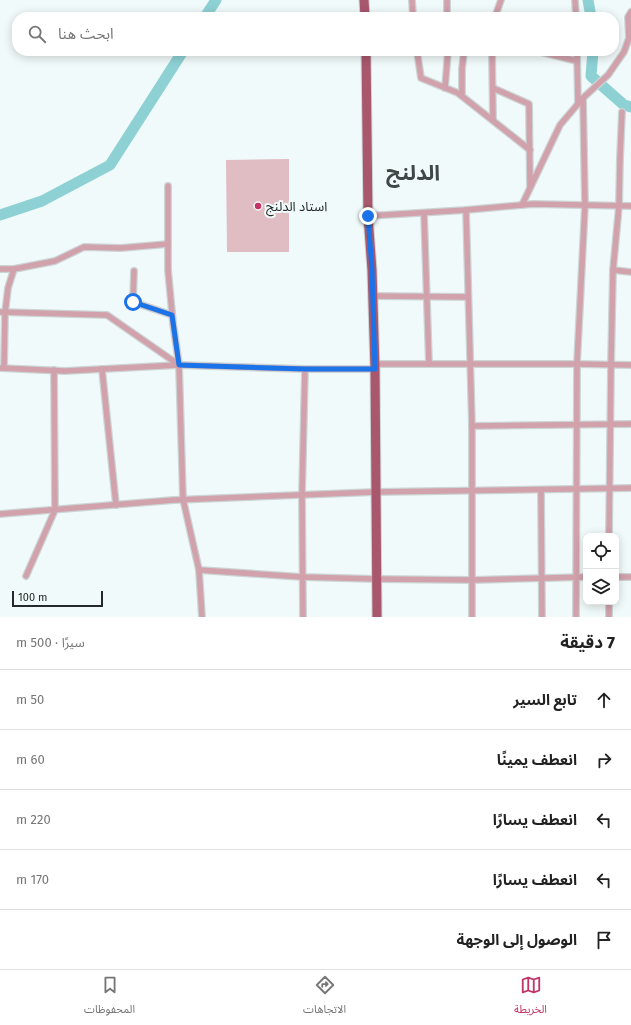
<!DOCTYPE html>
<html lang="ar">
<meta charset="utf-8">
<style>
body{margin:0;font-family:"Fira Sans","Noto Sans Arabic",sans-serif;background:#f2f2f2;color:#222;direction:rtl}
.controls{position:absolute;right:12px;bottom:12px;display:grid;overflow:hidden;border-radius:8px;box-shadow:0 2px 10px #0003}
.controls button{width:36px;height:36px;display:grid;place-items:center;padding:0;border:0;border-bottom:1px solid #e0e0e0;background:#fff;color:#222;font:20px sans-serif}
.scale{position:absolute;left:12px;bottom:10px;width:91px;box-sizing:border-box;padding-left:4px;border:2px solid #262929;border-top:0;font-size:11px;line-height:14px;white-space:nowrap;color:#262929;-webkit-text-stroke:3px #f1fafa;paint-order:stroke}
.stop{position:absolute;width:12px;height:12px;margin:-9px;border:3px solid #1a73e8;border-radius:50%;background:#fff}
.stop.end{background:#1a73e8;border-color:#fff;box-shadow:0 1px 4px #0008}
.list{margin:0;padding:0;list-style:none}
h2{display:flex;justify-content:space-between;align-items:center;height:52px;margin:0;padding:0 16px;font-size:17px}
h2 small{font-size:13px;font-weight:400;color:#767676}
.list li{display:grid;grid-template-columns:26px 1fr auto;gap:12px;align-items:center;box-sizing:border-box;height:60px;padding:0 16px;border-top:1px solid #e0e0e0}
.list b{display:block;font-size:15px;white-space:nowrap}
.list em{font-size:13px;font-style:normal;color:#767676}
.icon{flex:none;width:22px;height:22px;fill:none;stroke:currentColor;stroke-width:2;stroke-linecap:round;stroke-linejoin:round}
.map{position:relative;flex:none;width:631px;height:617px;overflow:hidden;direction:ltr}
.search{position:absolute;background:#fff;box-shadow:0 2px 10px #0003;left:12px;right:12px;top:12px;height:44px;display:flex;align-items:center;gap:10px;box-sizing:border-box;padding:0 14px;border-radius:16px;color:#767676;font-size:15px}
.sheet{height:352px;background:#fff}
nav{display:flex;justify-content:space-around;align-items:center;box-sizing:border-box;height:56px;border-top:1px solid #e0e0e0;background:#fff;font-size:11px;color:#767676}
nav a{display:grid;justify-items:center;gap:2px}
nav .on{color:#c13466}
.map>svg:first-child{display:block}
.green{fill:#e0bcc3}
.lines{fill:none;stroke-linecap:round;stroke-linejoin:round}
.river{stroke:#8ed1d5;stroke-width:11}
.minor-casing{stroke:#ccd4d4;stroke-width:8}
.primary-casing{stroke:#ccd4d4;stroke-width:11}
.minor{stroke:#d1a1ac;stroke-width:5.5}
.primary{stroke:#a8576d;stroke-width:9}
.route{stroke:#1a73e8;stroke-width:5}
.poi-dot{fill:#c13466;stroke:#f1fafa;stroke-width:1.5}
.labels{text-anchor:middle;stroke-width:4;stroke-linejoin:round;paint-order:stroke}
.poi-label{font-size:13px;fill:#262929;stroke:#f1fafa;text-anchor:start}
.town-label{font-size:21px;font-weight:bold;fill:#404747;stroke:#f1fafa}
</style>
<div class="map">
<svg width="631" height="617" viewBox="0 0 631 617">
<rect width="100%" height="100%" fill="#f1fafa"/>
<path class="green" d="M289,159V252H227L226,160Z"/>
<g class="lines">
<g class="river">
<path d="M588,0L591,17"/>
<path d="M205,17L216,0"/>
<path d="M593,51L591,76L624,105L631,107"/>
<path d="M0,215L42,201L110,165L183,51"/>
</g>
<g class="minor-casing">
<g id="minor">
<path d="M412,0L413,17"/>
<path d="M447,0V17"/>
<path d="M575,0L576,17"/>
<path d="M470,17V16"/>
<path d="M495,17L501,0"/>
<path d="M417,51L421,78L458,93L530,150"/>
<path d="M492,51L493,120"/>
<path d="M537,51L577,61"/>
<path d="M577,51L578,104"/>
<path d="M445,88L448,51"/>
<path d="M493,88L529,104L530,186"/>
<path d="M462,96V69L464,51"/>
<path d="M168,186V270L173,323L179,365L183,499L199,570L202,617"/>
<path d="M522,205L560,125L583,98L608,75L624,52L629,38L628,17L631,12"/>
<path d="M466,210L472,426V617"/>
<path d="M424,213L429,364"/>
<path d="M368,216L466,210L533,204L631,206"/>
<path d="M0,269H14"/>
<path d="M613,270L631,272"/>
<path d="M134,271L133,302L172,315"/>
<path d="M373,296L468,297"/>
<path d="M0,312L107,315L179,365"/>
<path d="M374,364H577L631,365"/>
<path d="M0,368L65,371L179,365L305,369H375"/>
<path d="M4,368L5,313L8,288L14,269L55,261L84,247L121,248L168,244"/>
<path d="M102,369L116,505"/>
<path d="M472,426L631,424"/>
<path d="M541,490L542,617"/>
<path d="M0,514L174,500L375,492L631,488"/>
<path d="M609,536L611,365L613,270L619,206L620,158L622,112"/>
<path d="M199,570L302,577L376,579L472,580L586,577"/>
<path d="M26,576L55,510L54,370"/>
<path d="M616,577H631"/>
<path d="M303,617L302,495L305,369"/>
<path d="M576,617L577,364L585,205L583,98"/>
<path d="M609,617V602"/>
</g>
</g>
<g class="primary-casing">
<g id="primary">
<path d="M364,0L365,17"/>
<path d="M366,51L368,216L372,270L375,369L377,617"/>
</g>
</g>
<use href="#minor" class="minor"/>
<use href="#primary" class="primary"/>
</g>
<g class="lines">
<path class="route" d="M133,302L172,315L179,365L305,369H375L372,270L368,216"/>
</g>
<circle class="poi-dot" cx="258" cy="206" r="4"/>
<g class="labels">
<g class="poi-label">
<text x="266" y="211">استاد الدلنج</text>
</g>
<g class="town-label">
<text x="413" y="180">الدلنج</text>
</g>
</g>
</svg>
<div class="controls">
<button><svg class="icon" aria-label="locate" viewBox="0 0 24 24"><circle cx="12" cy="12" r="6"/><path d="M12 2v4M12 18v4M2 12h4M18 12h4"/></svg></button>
<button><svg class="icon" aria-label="layers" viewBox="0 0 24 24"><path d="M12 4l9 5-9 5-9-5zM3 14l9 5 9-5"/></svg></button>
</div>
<div class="scale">100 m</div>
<div class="stop" style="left:133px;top:302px"></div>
<div class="stop end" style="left:368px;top:216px"></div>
<div class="search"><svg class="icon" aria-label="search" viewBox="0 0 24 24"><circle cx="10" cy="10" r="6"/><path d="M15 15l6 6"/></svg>ابحث هنا</div>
</div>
<section class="sheet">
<h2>7 دقيقة<small>سيرًا · 500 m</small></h2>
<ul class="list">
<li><svg class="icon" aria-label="ahead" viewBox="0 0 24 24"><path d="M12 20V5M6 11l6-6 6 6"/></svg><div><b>تابع السير</b></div><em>50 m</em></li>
<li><svg class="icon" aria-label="right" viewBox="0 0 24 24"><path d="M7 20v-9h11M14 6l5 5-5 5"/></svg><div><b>انعطف يمينًا</b></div><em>60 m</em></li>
<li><svg class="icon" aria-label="left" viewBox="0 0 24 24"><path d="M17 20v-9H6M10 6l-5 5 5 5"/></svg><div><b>انعطف يسارًا</b></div><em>220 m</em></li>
<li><svg class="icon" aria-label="left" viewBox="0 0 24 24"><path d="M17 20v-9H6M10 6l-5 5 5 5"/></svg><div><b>انعطف يسارًا</b></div><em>170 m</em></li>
<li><svg class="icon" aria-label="arrive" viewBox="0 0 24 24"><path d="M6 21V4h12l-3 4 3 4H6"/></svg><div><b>الوصول إلى الوجهة</b></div></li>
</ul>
</section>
<nav>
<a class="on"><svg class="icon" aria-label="map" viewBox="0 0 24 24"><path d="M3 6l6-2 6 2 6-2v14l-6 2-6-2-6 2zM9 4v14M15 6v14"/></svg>الخريطة</a>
<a><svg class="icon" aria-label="directions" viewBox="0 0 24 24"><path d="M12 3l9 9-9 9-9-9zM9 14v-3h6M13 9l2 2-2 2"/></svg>الاتجاهات</a>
<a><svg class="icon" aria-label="saved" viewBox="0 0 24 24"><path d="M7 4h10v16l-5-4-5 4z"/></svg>المحفوظات</a>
</nav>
